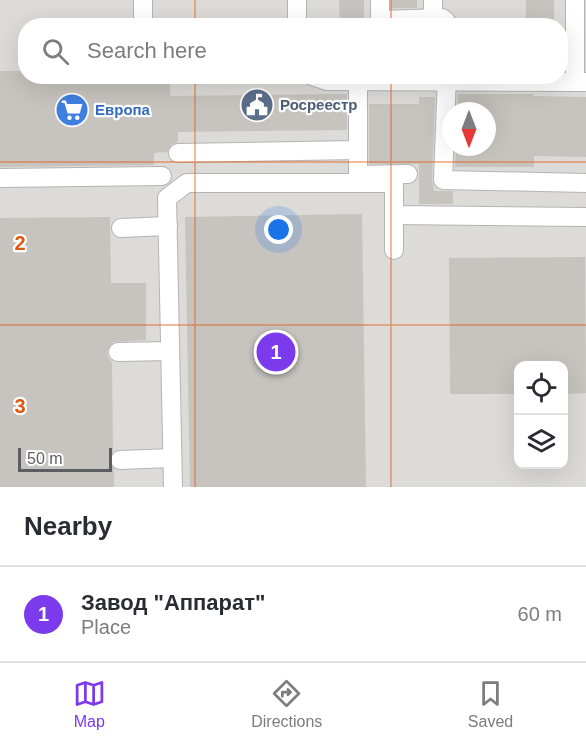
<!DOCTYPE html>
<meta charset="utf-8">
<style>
body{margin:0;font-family:Helvetica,sans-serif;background:#f2f2f3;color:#2b2b33}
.controls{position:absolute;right:18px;bottom:18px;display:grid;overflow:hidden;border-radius:12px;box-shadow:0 6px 24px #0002}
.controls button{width:54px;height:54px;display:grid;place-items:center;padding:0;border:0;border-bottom:2px solid #e1e1e2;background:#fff;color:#2b2b33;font:30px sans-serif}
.compass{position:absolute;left:442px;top:102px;width:54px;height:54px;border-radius:50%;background:#fff;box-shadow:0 6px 24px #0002;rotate:180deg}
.scale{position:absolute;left:18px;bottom:15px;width:94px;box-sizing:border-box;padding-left:6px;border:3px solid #5b5d61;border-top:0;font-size:16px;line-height:21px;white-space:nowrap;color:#5b5d61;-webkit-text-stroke:4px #fff;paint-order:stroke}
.you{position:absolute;left:279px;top:230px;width:21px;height:21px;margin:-15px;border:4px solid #fff;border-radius:50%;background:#1a73e8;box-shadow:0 0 0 9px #1a73e833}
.badge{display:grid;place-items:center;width:39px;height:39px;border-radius:50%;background:#7c3aed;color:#fff;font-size:20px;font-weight:700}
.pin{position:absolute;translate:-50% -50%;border:3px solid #fff;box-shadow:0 2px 6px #0006}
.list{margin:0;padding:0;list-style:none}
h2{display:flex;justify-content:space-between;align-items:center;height:78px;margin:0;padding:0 24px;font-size:26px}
h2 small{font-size:20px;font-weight:400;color:#7c7c81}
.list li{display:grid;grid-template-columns:39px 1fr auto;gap:18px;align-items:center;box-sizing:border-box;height:96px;padding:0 24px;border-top:2px solid #e1e1e2}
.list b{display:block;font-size:22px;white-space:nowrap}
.list p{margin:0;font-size:20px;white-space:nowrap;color:#7c7c81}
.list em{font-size:20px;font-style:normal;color:#7c7c81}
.icon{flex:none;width:33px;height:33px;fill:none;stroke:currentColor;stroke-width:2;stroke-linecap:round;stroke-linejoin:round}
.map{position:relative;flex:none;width:586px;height:487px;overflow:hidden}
.search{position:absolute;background:#fff;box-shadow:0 6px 24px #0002;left:18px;right:18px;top:18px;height:66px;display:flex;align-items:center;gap:15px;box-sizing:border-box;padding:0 21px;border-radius:24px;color:#7c7c81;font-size:22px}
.sheet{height:174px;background:#fff}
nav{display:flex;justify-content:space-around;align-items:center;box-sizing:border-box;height:84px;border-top:2px solid #e1e1e2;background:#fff;font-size:16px;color:#7c7c81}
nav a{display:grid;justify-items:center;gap:3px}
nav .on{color:#7c3aed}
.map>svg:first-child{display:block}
.industrial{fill:#dddbd7;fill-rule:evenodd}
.building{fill:#c7c4bf}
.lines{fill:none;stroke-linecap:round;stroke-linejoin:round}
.minor-casing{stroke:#b3b4b8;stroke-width:20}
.minor{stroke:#fff;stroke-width:18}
.grid{fill:none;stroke:#e15910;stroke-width:1.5;stroke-opacity:0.55}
.labels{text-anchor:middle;stroke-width:4.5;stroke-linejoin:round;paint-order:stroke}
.service-label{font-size:15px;font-weight:bold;fill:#4e5e75;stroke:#fff;text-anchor:start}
.shop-label{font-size:15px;font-weight:bold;fill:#366cbe;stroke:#fff;text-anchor:start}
.grid-label{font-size:20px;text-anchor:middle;font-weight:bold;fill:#e15910;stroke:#fff;stroke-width:4.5;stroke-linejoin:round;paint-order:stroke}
</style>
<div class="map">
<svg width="586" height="487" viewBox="0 0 586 487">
<rect width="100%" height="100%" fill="#ebe9e2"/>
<path class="industrial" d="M0,0H586V487H0ZM26,26H560V76H26ZM451,111H487V147H451ZM518,366H564V464H518Z"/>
<g class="building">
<path d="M339,0H364V26H340Z"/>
<rect x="391" y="0" width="26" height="8"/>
<rect x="526" y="0" width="28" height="26"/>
<path d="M0,71H26V76H170V96L347,94V130L178,132V142L172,144L167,152L154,153V165L0,167Z"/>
<path d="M458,94H533V96L586,97V157L534,156V167H455L456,147H487V111H457Z"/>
<path d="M419,97H435L432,180L434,191H453V204H419V164H369V104H419Z"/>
<path d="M362,214L366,487H190L185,217Z"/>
<path d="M110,217L111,283H146V340L113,342L107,352L108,357L112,362L113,451L109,460L114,469V487H0V218Z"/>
<path d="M585,257L586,393L564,394V366H519V394H450L449,258Z"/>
</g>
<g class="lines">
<g class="minor-casing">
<g id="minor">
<path d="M297,0V26"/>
<path d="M380,0V20L442,18L446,21L447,26"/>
<path d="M575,0V82"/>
<path d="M433,18V0"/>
<path d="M143,26V0"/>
<path d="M312,76L327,81L586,82"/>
<path d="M447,76L443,180L586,183"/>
<path d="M358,81V175L408,174"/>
<path d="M178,153L358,150"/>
<path d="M0,178L162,176"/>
<path d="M121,228L168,226"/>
<path d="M394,250V215"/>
<path d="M118,352L170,351"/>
<path d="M120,460L172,458"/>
<path d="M173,487L167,198L187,183H394V215L586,217"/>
</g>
</g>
<use href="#minor" class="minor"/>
</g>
<path class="grid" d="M195,0V26M391,0V26M195,76V487M391,76V487M0,162H586M0,325H586"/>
<defs>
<g id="civic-disc" transform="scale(1.725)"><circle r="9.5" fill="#5c6f8a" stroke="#fff"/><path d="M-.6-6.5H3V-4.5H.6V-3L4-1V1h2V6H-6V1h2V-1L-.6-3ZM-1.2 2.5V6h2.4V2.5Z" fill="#fff"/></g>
<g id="supermarket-disc" transform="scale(1.725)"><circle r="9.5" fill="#3f7fe0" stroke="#fff"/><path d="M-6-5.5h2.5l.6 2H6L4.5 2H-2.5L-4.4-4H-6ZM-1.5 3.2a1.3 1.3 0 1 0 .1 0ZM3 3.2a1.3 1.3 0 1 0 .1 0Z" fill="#fff"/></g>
</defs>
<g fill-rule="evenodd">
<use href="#civic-disc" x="257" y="105"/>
<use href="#supermarket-disc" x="72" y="110"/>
</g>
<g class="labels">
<g class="service-label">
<text x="280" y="110">Росреестр</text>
</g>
<g class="shop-label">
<text x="95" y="115">Европа</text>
</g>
</g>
<g class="grid-label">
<text x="20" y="250">2</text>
<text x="20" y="413">3</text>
</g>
</svg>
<div class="controls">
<button><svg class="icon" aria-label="locate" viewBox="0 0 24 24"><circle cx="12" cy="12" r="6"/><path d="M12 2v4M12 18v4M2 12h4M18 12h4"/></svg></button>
<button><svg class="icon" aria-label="layers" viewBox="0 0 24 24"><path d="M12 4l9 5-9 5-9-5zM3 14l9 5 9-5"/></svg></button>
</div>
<svg class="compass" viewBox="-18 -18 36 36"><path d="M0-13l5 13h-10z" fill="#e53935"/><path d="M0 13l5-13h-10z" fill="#7c7c81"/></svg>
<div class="scale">50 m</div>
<div class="you"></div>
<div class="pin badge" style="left:276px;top:352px">1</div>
<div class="search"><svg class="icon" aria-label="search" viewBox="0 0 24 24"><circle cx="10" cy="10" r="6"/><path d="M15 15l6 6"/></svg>Search here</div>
</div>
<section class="sheet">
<h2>Nearby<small></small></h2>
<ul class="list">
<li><span class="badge">1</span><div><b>Завод &quot;Аппарат&quot;</b><p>Place</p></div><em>60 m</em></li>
</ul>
</section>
<nav>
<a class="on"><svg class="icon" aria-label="map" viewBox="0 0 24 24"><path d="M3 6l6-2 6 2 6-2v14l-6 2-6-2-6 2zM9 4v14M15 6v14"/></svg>Map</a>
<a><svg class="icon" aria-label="directions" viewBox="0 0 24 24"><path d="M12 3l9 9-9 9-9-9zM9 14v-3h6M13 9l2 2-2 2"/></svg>Directions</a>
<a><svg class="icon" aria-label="saved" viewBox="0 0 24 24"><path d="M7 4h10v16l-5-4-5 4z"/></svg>Saved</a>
</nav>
